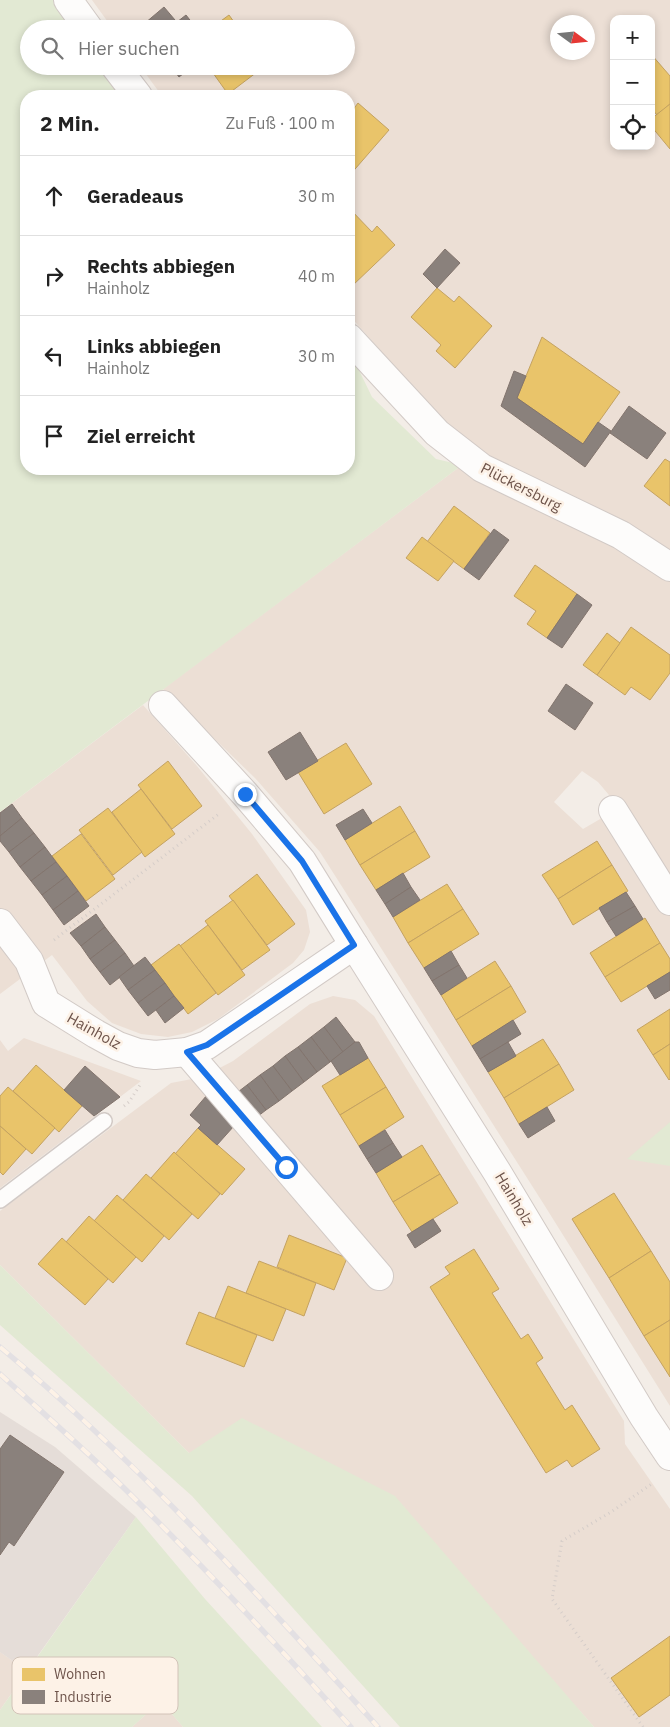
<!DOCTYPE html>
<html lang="de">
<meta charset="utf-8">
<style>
body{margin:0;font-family:"IBM Plex Sans",sans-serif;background:#f2f2f2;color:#222}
.controls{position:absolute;right:15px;top:15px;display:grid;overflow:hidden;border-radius:10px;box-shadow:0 2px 8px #0003}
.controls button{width:45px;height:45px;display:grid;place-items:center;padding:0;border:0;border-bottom:1px solid #e0e0e0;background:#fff;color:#222;font:25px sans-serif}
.compass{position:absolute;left:550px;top:15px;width:45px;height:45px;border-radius:50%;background:#fff;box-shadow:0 2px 8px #0003;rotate:105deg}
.stop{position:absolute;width:15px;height:15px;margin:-11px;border:4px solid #1a73e8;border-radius:50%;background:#fff}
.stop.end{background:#1a73e8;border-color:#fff;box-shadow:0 1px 5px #0008}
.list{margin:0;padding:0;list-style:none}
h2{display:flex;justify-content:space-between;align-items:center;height:65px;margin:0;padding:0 20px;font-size:21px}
h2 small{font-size:16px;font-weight:400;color:#767676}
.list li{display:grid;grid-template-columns:32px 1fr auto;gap:15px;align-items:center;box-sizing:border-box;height:80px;padding:0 20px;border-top:1px solid #e0e0e0}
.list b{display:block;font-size:19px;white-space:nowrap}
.list p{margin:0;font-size:16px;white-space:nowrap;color:#767676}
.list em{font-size:16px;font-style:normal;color:#767676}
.icon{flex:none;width:28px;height:28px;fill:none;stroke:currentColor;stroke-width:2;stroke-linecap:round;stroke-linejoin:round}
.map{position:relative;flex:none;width:670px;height:1727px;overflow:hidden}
.search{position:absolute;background:#fff;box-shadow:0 2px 8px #0003;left:20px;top:20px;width:335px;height:55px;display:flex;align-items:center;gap:12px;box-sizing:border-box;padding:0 18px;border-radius:28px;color:#767676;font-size:19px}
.panel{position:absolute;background:#fff;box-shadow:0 2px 8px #0003;left:20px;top:90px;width:335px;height:385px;border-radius:20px}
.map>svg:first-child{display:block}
.residential{fill:#ecdfd5;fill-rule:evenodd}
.industrial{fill:#e5ddd8}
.green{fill:#e2e9d3}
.homes{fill:#e9c46a;stroke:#c4a261}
.industry{fill:#8a817c;stroke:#82746d}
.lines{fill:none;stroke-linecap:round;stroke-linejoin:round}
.service-casing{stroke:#d2cac6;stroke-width:18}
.minor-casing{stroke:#d2cac6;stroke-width:30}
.path{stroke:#d5cdc9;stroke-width:3;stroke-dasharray:1 4;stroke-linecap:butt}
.service{stroke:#fdfcfb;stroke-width:15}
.minor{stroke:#fdfcfb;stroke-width:28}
.rail-casing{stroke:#e3e0e3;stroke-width:5.5}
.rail{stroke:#fdf2e7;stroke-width:4;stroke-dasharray:11;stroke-linecap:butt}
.route{stroke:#1a73e8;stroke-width:6}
.labels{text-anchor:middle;stroke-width:5;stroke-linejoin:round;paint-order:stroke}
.street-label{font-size:15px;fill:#6e544b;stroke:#fdf2e7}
.key{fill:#fdf2e7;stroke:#d2c3b8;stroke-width:1}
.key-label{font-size:14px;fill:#6e544b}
</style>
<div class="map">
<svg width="670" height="1727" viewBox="0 0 670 1727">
<rect width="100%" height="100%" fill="#f3ede7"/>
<g class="residential">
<path d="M92,0H670V557L468,449L349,315V96H162L140,66H346V29H113ZM614,19H651V146H614ZM558,22H588V52H558Z"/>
<path d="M462,465L611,540L670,579V882L631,821L598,782L582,771L554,802L583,829L607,815L670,915V1406L543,1203L320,852L255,778L163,689Z"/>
<path d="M143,705L197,766L252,834L306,910L310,932L304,950L293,963L218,1019L192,1032L168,1037L141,1034L112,1023L87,1001L52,955L0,994V812Z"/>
<path d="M333,996L355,1000L374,1016L624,1421L625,1444L670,1509V1727H594L580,1711L189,1453L0,1265V1211L171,1083L192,1079L212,1072L233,1061L310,1004Z"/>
<path d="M24,1038L141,1081L0,1188V1040L8,1051Z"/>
<path d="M0,1652L27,1671L0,1710Z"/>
<path d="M161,1701L183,1727H132Z"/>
</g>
<path class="industrial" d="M0,1412L55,1447L136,1517L27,1671L0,1652Z"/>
<g class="green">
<path d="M0,0H59L80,29H29V66H107L128,96H26V469H349V355L355,362L372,397L436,459L462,465L0,812Z"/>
<path d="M670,1122V1166L627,1159Z"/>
<path d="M0,1265L189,1453L242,1418L395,1496L594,1727H400L192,1496L0,1325Z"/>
<path d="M136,1517L205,1599L322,1727H183L161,1701L132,1727H0V1710Z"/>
</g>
<g class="homes">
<path d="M229,15L239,29H210Z"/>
<path d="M651,54L670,76V104L657,115L651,108Z"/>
<path d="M208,66H265L228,94Z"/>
<path d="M358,103L389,130L349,176V115Z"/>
<path d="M670,104V149L651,126V119Z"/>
<path d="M349,208L372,232L377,226L395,245L352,286L349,282Z"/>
<path d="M437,288L454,302L459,296L492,326L455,368L436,351L441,345L411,317Z"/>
<path d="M542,337L620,392L583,444L517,398Z"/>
<path d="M665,459L670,462V506L644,486Z"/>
<path d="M454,506L490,533L464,569L427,542Z"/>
<path d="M422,537L454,561L438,581L406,558Z"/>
<path d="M535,565L577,594L547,638L527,624L536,611L514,596Z"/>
<path d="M631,627L670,655V673L650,700L631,687L625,695L597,675Z"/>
<path d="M607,633L620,643L597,675L583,665Z"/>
<path d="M346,743L372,784L324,814L298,772Z"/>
<path d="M168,761L202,806L172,829L138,785Z"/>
<path d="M141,789L175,834L145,857L112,812Z"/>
<path d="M400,806L415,831L360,865L345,840Z"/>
<path d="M108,808L142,852L113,875L79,830Z"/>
<path d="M415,831L430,857L376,890L360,865Z"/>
<path d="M81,834L115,879L86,901L52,856Z"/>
<path d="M597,841L612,865L558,899L542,875Z"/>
<path d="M612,865L628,891L573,925L558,899Z"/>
<path d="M257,874L295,924L267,945L229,896Z"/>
<path d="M447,884L463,909L408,943L393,917Z"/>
<path d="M233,900L270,950L242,970L205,921Z"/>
<path d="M463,909L479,934L424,968L408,943Z"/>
<path d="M645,918L660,943L605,977L590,953Z"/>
<path d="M208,925L245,975L218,995L180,946Z"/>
<path d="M660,943L670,959V972L621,1002L605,977Z"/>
<path d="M179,944L216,993L188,1014L151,965Z"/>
<path d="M495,961L511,986L456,1020L441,995Z"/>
<path d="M511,986L526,1012L472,1046L456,1020Z"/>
<path d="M670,1009V1044L653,1055L637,1030Z"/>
<path d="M543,1039L559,1064L504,1098L488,1072Z"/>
<path d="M670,1044V1079L669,1080L653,1055Z"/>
<path d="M368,1058L386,1087L340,1115L322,1086Z"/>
<path d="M559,1064L574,1090L519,1124L504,1098Z"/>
<path d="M36,1065L82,1106L59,1132L13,1091Z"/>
<path d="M8,1087L55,1128L32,1154L0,1126V1096Z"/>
<path d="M386,1087L404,1117L359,1146L340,1115Z"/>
<path d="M0,1126L26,1149L3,1175L0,1172Z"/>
<path d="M198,1128L245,1169L222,1195L175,1154Z"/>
<path d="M422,1145L440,1174L393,1202L376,1173Z"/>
<path d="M174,1152L220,1194L198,1219L151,1178Z"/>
<path d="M146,1174L192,1214L169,1240L123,1200Z"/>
<path d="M440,1174L458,1203L412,1232L393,1202Z"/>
<path d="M614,1193L651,1251L609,1278L572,1219Z"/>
<path d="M117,1195L164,1236L142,1262L94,1221Z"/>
<path d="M89,1216L136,1257L113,1283L66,1242Z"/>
<path d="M289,1235L347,1258L334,1290L277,1267Z"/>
<path d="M62,1238L108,1279L85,1305L38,1264Z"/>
<path d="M474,1249L499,1289L492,1293L521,1339L528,1334L543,1358L536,1363L565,1410L572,1405L600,1449L572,1467L567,1460L546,1473L430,1287L450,1274L445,1267Z"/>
<path d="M651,1251L670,1282V1320L644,1336L609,1278Z"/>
<path d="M259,1261L316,1283L304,1316L246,1293Z"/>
<path d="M228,1286L286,1309L273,1341L215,1318Z"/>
<path d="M199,1312L257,1335L244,1367L186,1344Z"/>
<path d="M670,1320V1377L644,1336Z"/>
<path d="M670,1636V1695L639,1717L611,1678Z"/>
</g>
<g class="industry">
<path d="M164,7L175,20L164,29H138Z"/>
<path d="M186,15L197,29H168Z"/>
<path d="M171,66H193L179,77Z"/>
<path d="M445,249L460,263L437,288L423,274Z"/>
<path d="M514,371L526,376L517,398L583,444L598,422L611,431L585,467L501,406Z"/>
<path d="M629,406L666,433L647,459L610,433Z"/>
<path d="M494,529L509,540L479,580L464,569Z"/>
<path d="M577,594L592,605L562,648L547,638Z"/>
<path d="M566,684L593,703L575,730L548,711Z"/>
<path d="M300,732L318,761L286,780L268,752Z"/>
<path d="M12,804L22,818L0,836V813Z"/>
<path d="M363,809L372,823L345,840L336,825Z"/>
<path d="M22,818L34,833L9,852L0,841V836Z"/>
<path d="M34,833L45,847L20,867L9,852Z"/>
<path d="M45,847L56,862L31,881L20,867Z"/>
<path d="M56,862L67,876L42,895L31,881Z"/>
<path d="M403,873L411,887L385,904L376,890Z"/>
<path d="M67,876L78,891L53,910L42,895Z"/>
<path d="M411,887L420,900L393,917L385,904Z"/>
<path d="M78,891L89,906L64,925L53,910Z"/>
<path d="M626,892L635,906L607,922L599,908Z"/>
<path d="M635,906L643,919L616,936L607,922Z"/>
<path d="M96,914L105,927L81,946L70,933Z"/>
<path d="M105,927L115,940L90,959L81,946Z"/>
<path d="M115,940L125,953L100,972L90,959Z"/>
<path d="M451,951L459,965L432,981L424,968Z"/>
<path d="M125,953L134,966L110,985L100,972Z"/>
<path d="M145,957L155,970L128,990L119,977Z"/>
<path d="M459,965L467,978L441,995L432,981Z"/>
<path d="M155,970L165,983L138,1003L128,990Z"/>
<path d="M670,972V990L655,999L647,986Z"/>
<path d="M165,983L174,996L148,1016L138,1003Z"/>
<path d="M174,996L184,1008L165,1023L156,1010Z"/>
<path d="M336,1017L355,1042L343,1052L324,1027Z"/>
<path d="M513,1020L521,1034L480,1059L472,1046Z"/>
<path d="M324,1027L343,1052L330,1062L311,1037Z"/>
<path d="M311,1037L330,1062L317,1072L298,1047Z"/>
<path d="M355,1042H359L368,1058L340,1075L331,1061Z"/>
<path d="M508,1042L516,1056L488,1072L480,1059Z"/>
<path d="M298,1047L317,1072L304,1082L285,1056Z"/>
<path d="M285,1056L304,1082L292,1091L273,1066Z"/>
<path d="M85,1066L120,1097L94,1116L64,1090Z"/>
<path d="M273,1066L292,1091L279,1101L260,1075Z"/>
<path d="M260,1075L279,1101L266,1110L247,1085Z"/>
<path d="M247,1085L266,1110L253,1120L234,1095Z"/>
<path d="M207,1095L234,1126L217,1145L198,1128L201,1125L190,1115Z"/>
<path d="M547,1107L555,1121L528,1138L519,1124Z"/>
<path d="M385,1130L393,1143L367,1159L359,1146Z"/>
<path d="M393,1143L402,1157L376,1173L367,1159Z"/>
<path d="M433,1219L441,1231L415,1248L407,1235Z"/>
<path d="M10,1435L64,1472L14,1546L9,1542L0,1555V1449Z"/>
</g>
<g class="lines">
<g class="service-casing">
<path id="service" d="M0,1200L104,1121"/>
</g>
<g class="minor-casing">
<g id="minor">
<path d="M68,0L89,29"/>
<path d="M115,66L138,96"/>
<path d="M349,338L437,433L482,468L621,535L670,567"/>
<path d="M163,705L245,794L302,861L354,945"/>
<path d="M613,810L670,901"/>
<path d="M0,923L29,961L46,1003L96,1034L118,1046L138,1053L155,1055L187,1052L207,1045L354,945L497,1172L644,1417L670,1456"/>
<path d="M187,1052L379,1276"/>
</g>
</g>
<g class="path">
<path d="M54,940L220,813"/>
<path d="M124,1106L129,1102L140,1085"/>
<path d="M643,1727L552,1599L562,1541L611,1512L653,1483"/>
</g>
<use href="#service" class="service"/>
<use href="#minor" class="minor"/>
<g class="rail-casing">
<g id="rail">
<path d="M0,1347C137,1461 259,1595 378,1727"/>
<path d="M0,1374C44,1414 89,1453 131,1495C207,1570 280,1648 351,1727"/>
</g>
</g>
<use href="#rail" class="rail"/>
</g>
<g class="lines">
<path class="route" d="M245,794L302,861L354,945L207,1045L187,1052L286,1167"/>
</g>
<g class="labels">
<g class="street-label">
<text transform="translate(521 487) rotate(27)" y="5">Plückersburg</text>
<text transform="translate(94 1031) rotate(29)" y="5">Hainholz</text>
<text transform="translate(514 1199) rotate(59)" y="5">Hainholz</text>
</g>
</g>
<rect x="12" y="1657" width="166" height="57" rx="8" class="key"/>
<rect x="22" y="1668" width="23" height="13" fill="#e9c46a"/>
<rect x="22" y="1690" width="23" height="14" fill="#8a817c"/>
<g class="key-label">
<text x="54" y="1679">Wohnen</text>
<text x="54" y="1702">Industrie</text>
</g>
</svg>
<div class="controls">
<button>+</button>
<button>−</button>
<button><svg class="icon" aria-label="locate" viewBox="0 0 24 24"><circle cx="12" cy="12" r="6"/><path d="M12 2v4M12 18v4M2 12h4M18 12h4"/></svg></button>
</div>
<svg class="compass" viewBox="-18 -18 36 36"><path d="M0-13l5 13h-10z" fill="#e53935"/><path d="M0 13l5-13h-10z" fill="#767676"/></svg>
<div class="stop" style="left:286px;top:1167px"></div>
<div class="stop end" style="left:245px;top:794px"></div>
<div class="search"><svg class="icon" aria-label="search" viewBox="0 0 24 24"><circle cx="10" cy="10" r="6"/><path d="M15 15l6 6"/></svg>Hier suchen</div>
<section class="panel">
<h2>2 Min.<small>Zu Fuß · 100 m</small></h2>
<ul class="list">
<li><svg class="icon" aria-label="ahead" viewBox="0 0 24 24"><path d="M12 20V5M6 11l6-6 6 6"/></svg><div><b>Geradeaus</b></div><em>30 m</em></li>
<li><svg class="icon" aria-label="right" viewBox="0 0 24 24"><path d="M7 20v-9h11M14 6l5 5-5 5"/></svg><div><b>Rechts abbiegen</b><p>Hainholz</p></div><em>40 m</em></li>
<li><svg class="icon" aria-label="left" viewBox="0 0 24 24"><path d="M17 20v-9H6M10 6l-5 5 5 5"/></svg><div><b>Links abbiegen</b><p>Hainholz</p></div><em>30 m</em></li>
<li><svg class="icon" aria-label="arrive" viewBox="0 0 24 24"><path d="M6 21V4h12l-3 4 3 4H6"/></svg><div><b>Ziel erreicht</b></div></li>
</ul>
</section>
</div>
